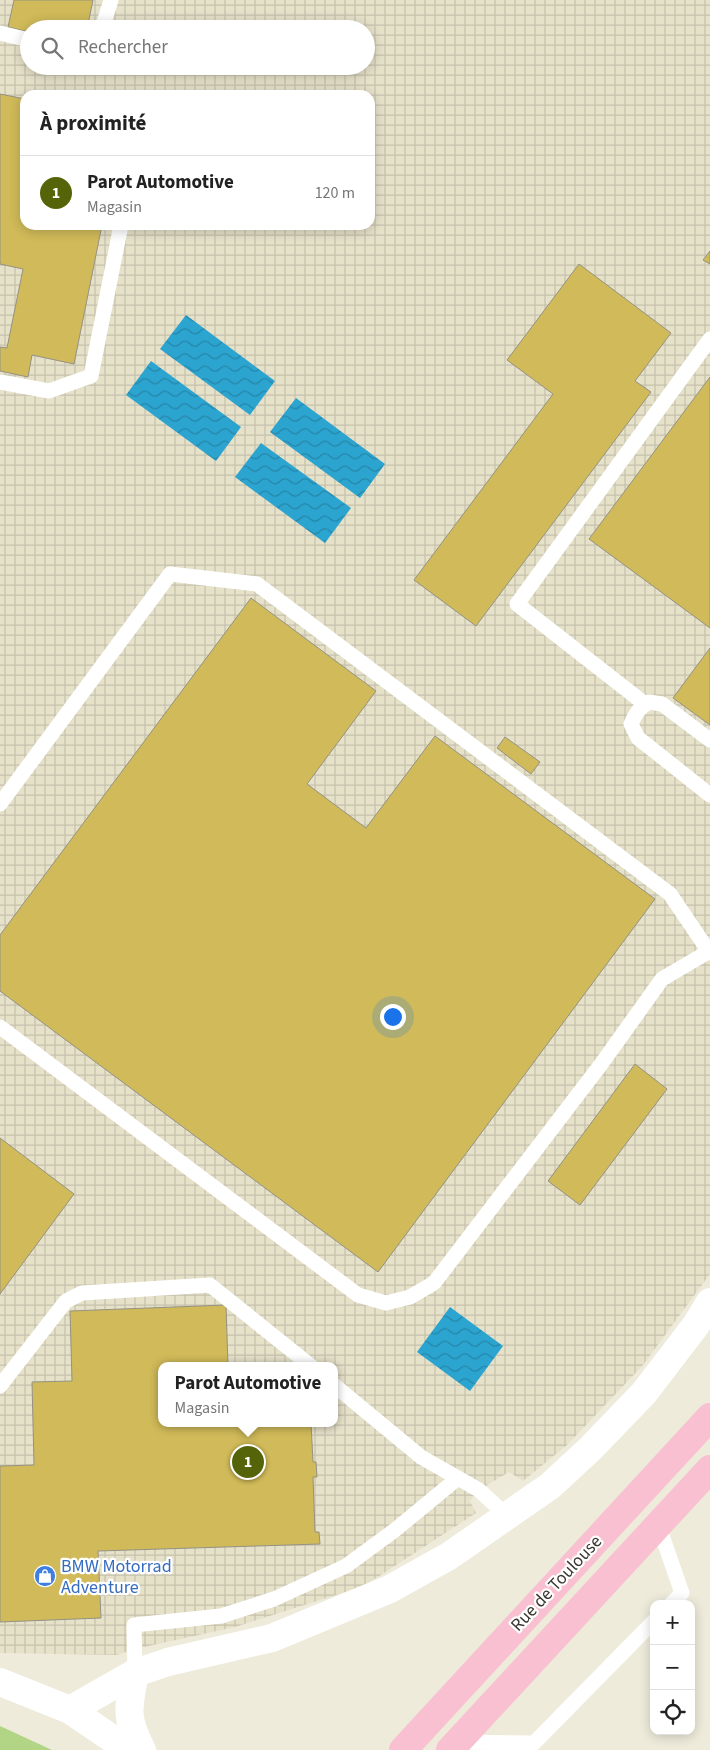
<!DOCTYPE html>
<html lang="fr">
<meta charset="utf-8">
<style>
body{margin:0;font-family:"Source Sans 3",sans-serif;background:#f6f6f6;color:#222}
.controls{position:absolute;right:15px;bottom:15px;display:grid;overflow:hidden;border-radius:10px;box-shadow:0 2px 12px #0003}
.controls button{width:45px;height:45px;display:grid;place-items:center;padding:0;border:0;border-bottom:1px solid #e0e0e0;background:#fff;color:#222;font:25px sans-serif}
.you{position:absolute;left:392px;top:1016px;width:18px;height:18px;margin:-12px;border:4px solid #fff;border-radius:50%;background:#1a73e8;box-shadow:0 0 0 8px #1a73e833}
.badge{display:grid;place-items:center;width:32px;height:32px;border-radius:50%;background:#566409;color:#fff;font-size:16px;font-weight:700}
.pin{position:absolute;translate:-50% -50%;border:2px solid #fff;box-shadow:0 1px 5px #0006}
.popup{position:absolute;left:158px;top:1362px;width:180px;height:65px;box-sizing:border-box;display:grid;place-content:center;border-radius:10px;background:#fff;filter:drop-shadow(0 1px 4px #0005);font-size:16px;white-space:nowrap;color:#767676}
.popup b{font-size:19px;color:#222}
.popup::after{content:'';position:absolute;left:50%;top:100%;margin-left:-10px;border:10px solid transparent;border-top-color:#fff}
.list{margin:0;padding:0;list-style:none}
h2{display:flex;justify-content:space-between;align-items:center;height:65px;margin:0;padding:0 20px;font-size:21px}
h2 small{font-size:16px;font-weight:400;color:#767676}
.list li{display:grid;grid-template-columns:32px 1fr auto;gap:15px;align-items:center;box-sizing:border-box;height:75px;padding:0 20px;border-top:1px solid #e0e0e0}
.list b{display:block;font-size:19px;white-space:nowrap}
.list p{margin:0;font-size:16px;white-space:nowrap;color:#767676}
.list em{font-size:16px;font-style:normal;color:#767676}
.icon{flex:none;width:28px;height:28px;fill:none;stroke:currentColor;stroke-width:2;stroke-linecap:round;stroke-linejoin:round}
.map{position:relative;flex:none;width:710px;height:1750px;overflow:hidden}
.search{position:absolute;background:#fff;box-shadow:0 2px 12px #0003;left:20px;top:20px;width:355px;height:55px;display:flex;align-items:center;gap:12px;box-sizing:border-box;padding:0 18px;border-radius:28px;color:#767676;font-size:19px}
.panel{position:absolute;background:#fff;box-shadow:0 2px 12px #0003;left:20px;top:90px;width:355px;height:140px;border-radius:15px}
.map>svg:first-child{display:block}
.industrial{fill:url(#industrial-grid);fill-rule:evenodd}
.grass{fill:#b2d485}
.water{fill:url(#water-waves)}
.building{fill:#d0ba59;stroke:#959283}
.lines{fill:none;stroke-linecap:round;stroke-linejoin:round}
.lane{stroke:#fff;stroke-width:15}
.street{stroke:#fff;stroke-width:28}
.primary{stroke:#f8c0d0;stroke-width:28}
.labels{text-anchor:middle;stroke-width:4.5;stroke-linejoin:round;paint-order:stroke}
.shop-label{font-size:18px;fill:#366cbe;stroke:#fff;text-anchor:start}
.street-label{font-size:18px;fill:#383730;stroke:#fff}
</style>
<div class="map">
<svg width="710" height="1750" viewBox="0 0 710 1750">
<defs>
<pattern id="industrial-grid" width="8" height="8" patternUnits="userSpaceOnUse" patternTransform="scale(1.25)"><rect width="8" height="8" fill="#e6e1c9"/><path d="M0 4h8M4 0v8" fill="none" stroke="#c6c2ad"/></pattern>
<pattern id="water-waves" width="16" height="10" patternUnits="userSpaceOnUse" patternTransform="scale(1.25)"><rect width="16" height="10" fill="#2ba4d0"/><path d="M0 5q4-4 8 0t8 0" fill="none" stroke="#2686a9"/></pattern>
</defs>
<rect width="100%" height="100%" fill="#eeebdb"/>
<path class="industrial" d="M0,0H710V1274L643,1365L567,1445L523,1481L509,1472L479,1490L470,1501L476,1513L364,1586L235,1627L135,1649L117,1655L0,1653ZM29,29H366V66H29ZM25,95H370V225H25ZM162,1366H334V1423H162Z"/>
<path class="grass" d="M0,1726L52,1750H0Z"/>
<g class="water">
<path d="M186,315L275,381L250,415L160,349Z"/>
<path d="M151,361L241,427L216,461L126,395Z"/>
<path d="M296,398L385,464L360,498L270,432Z"/>
<path d="M261,443L351,508L325,543L235,477Z"/>
<path d="M450,1307L503,1346L470,1391L417,1352Z"/>
</g>
<g class="building">
<path d="M14,0H93L87,29H29V32L8,27Z"/>
<path d="M0,94L25,99V225H102L74,364L32,355L28,377L0,371V347L7,348L23,269L0,264Z"/>
<path d="M710,251V264L703,260Z"/>
<path d="M579,264L671,333L635,381L651,392L476,626L414,580L553,394L507,360Z"/>
<path d="M710,377V628L589,539Z"/>
<path d="M251,598L376,691L307,784L366,828L435,736L655,899L378,1272L0,991V935Z"/>
<path d="M710,648V725L673,698Z"/>
<path d="M505,737L540,762L531,774L497,748Z"/>
<path d="M635,1064L667,1089L580,1205L548,1181Z"/>
<path d="M0,1138L74,1194L0,1294Z"/>
<path d="M226,1305L228,1366H162V1423H311L313,1462H316L317,1477H313L315,1532H319L320,1544L98,1551L101,1618L0,1622V1466L34,1465L32,1382L72,1381L70,1311Z"/>
</g>
<g class="lines">
<g class="lane">
<path d="M102,29L111,0"/>
<path d="M0,33L29,40"/>
<path d="M0,382L49,391L91,376L121,225"/>
<path d="M645,704L517,604L710,339"/>
<path d="M710,740L662,704L649,702C639,708 636,713 631,724L638,738L710,795"/>
<path d="M0,804L170,574L257,584L670,894L710,953"/>
<path d="M0,1027L358,1295L386,1303L410,1297L434,1283L602,1063L662,979L708,952"/>
<path d="M334,1385L421,1457L479,1490L507,1516"/>
<path d="M0,1386L66,1301L82,1293L210,1285L311,1366"/>
<path d="M658,1524L682,1593L671,1604"/>
<path d="M135,1673L134,1625L221,1616L274,1599L346,1566L395,1530L458,1478"/>
<path d="M457,1742L534,1743L654,1621"/>
</g>
<g class="street">
<path d="M135,1673C128,1708 125,1718 142,1750"/>
<path d="M0,1682L70,1710L129,1750"/>
<path d="M70,1710L135,1673L168,1662L272,1638L390,1589L449,1556L550,1486L590,1449L644,1393L696,1325L710,1302"/>
</g>
<g class="primary">
<path d="M403,1750L710,1417"/>
<path d="M450,1750L710,1469"/>
</g>
</g>
<defs>
<g id="shop-disc" transform="scale(1.125)"><circle r="9.5" fill="#3f7fe0" stroke="#fff"/><path d="M-5-2.5h2.3a2.7 3.5 0 0 1 5.4 0H5L5.5 6h-11ZM-1.5-2.5h3a1.5 2.3 0 0 0-3 0Z" fill="#fff"/></g>
</defs>
<g fill-rule="evenodd">
<use href="#shop-disc" x="45" y="1576"/>
</g>
<g class="labels">
<g class="shop-label">
<text x="61" y="1572">BMW Motorrad<tspan x="61" dy="21">Adventure</tspan></text>
</g>
<g class="street-label">
<text transform="translate(556 1583) rotate(-47)" y="6">Rue de Toulouse</text>
</g>
</g>
</svg>
<div class="controls">
<button>+</button>
<button>−</button>
<button><svg class="icon" aria-label="locate" viewBox="0 0 24 24"><circle cx="12" cy="12" r="6"/><path d="M12 2v4M12 18v4M2 12h4M18 12h4"/></svg></button>
</div>
<div class="you"></div>
<div class="pin badge" style="left:248px;top:1462px">1</div>
<div class="popup"><b>Parot Automotive</b>Magasin</div>
<div class="search"><svg class="icon" aria-label="search" viewBox="0 0 24 24"><circle cx="10" cy="10" r="6"/><path d="M15 15l6 6"/></svg>Rechercher</div>
<section class="panel">
<h2>À proximité<small></small></h2>
<ul class="list">
<li><span class="badge">1</span><div><b>Parot Automotive</b><p>Magasin</p></div><em>120 m</em></li>
</ul>
</section>
</div>
